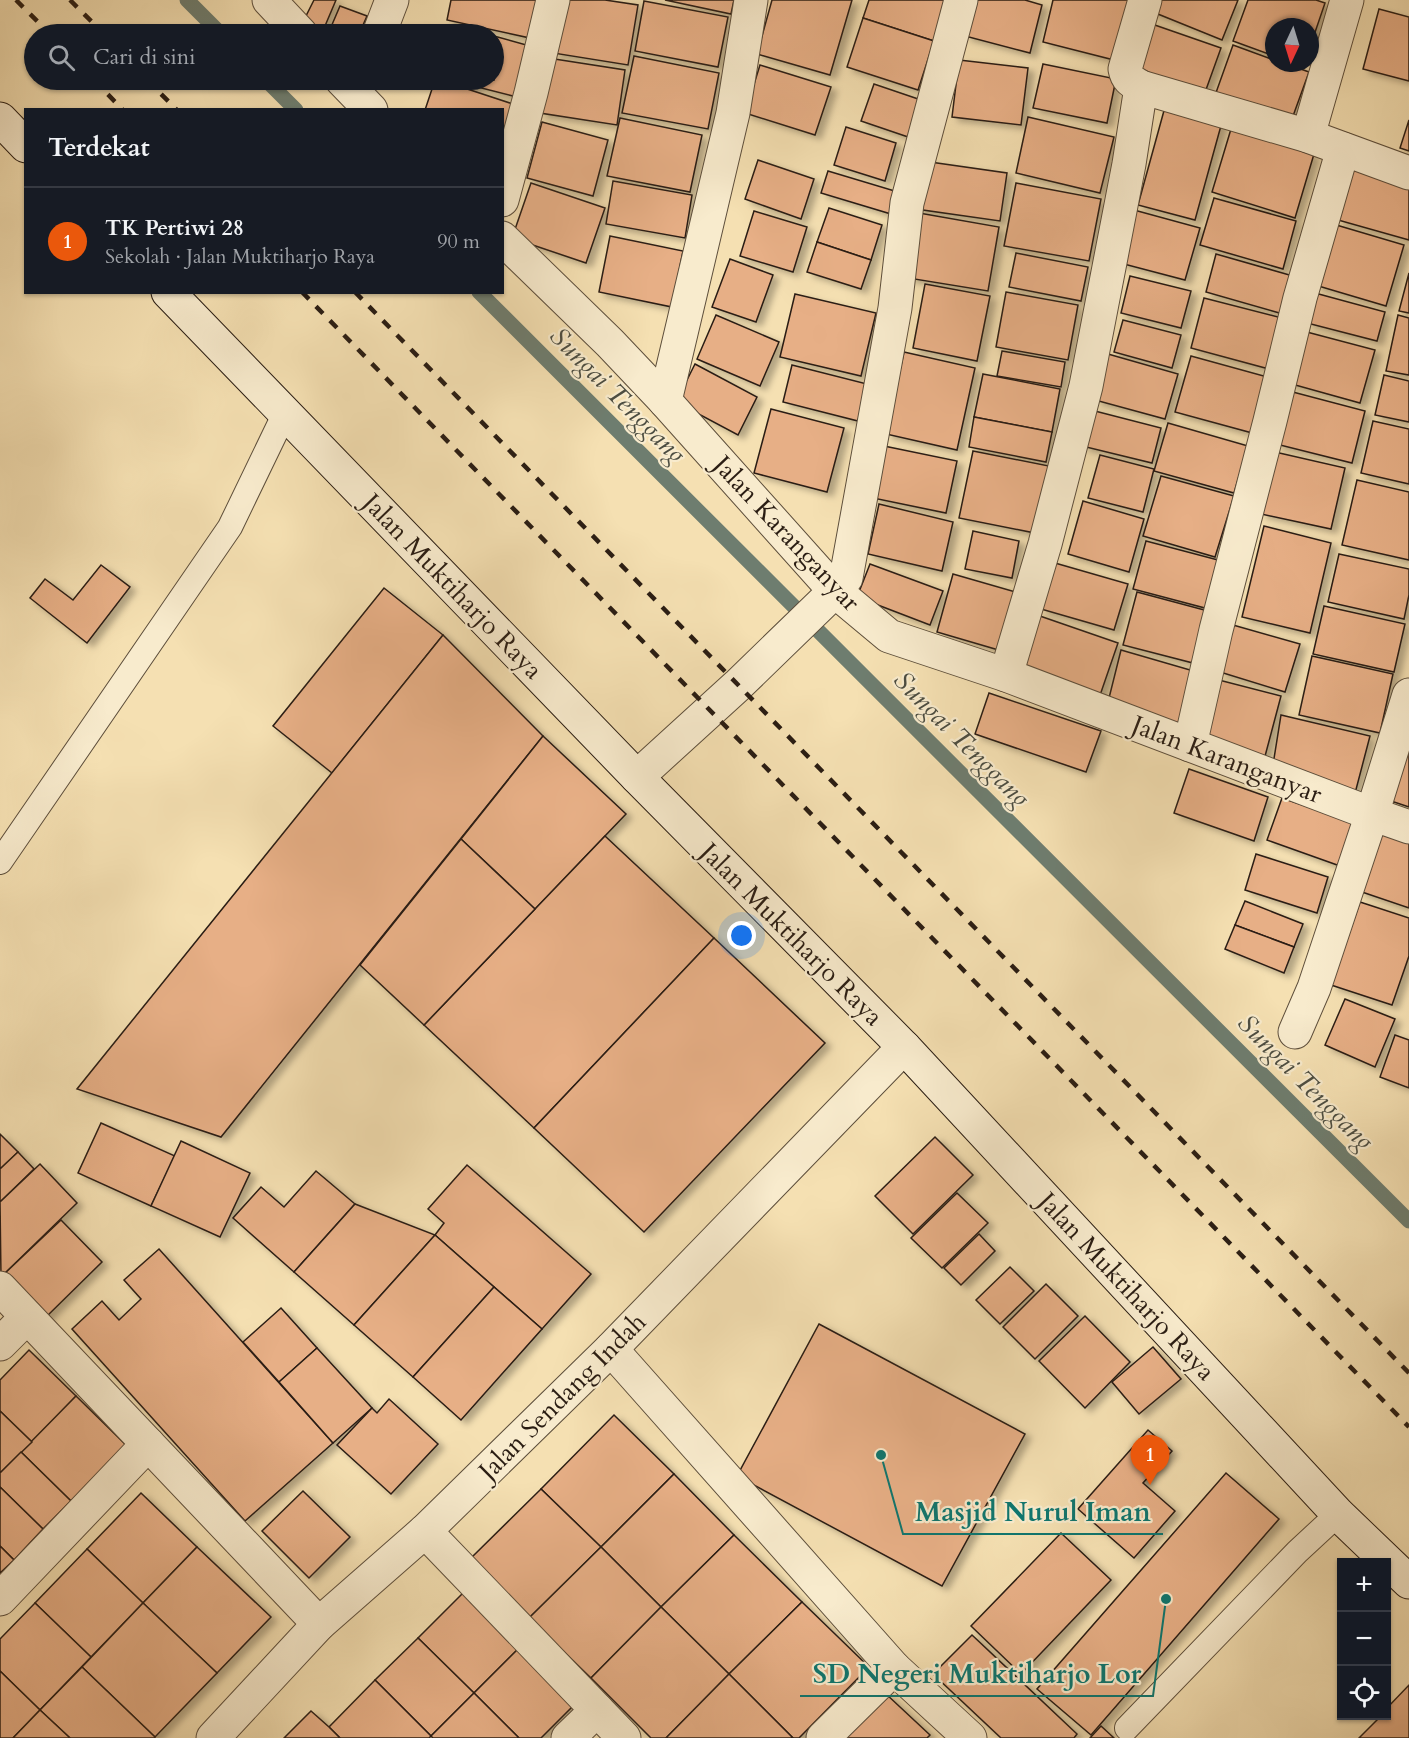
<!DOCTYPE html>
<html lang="id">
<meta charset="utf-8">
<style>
body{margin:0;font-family:Cardo,serif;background:#242831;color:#f1f3f6}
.controls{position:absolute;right:18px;bottom:18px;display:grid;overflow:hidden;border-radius:0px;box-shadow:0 2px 4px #0004}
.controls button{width:54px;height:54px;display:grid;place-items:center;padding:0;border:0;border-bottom:2px solid #363941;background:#171b24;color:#f1f3f6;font:30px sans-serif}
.compass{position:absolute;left:1265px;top:18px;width:54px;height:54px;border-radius:50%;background:#171b24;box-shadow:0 2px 4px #0004;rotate:184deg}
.you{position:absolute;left:742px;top:936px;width:21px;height:21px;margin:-15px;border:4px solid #fff;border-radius:50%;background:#1a73e8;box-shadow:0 0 0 9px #1a73e833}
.badge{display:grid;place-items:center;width:39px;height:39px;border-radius:50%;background:#ea580c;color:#fff;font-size:20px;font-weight:700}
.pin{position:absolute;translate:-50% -50px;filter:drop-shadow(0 2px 3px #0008)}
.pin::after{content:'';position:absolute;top:32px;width:21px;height:18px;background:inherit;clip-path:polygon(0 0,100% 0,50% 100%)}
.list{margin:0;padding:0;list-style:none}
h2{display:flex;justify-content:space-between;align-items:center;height:78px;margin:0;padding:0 24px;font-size:26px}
h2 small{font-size:20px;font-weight:400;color:#9ea1a6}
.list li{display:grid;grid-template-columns:39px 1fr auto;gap:18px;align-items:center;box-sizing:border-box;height:108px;padding:0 24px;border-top:2px solid #363941}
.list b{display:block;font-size:22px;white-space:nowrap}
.list p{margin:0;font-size:20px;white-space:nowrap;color:#9ea1a6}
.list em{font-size:20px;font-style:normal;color:#9ea1a6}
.icon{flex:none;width:33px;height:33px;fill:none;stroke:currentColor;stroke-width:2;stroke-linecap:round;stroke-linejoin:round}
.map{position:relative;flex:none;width:1409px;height:1738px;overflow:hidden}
.search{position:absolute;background:#171b24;box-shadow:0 2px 4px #0004;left:24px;top:24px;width:480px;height:66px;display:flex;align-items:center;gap:15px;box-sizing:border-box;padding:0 21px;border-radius:33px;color:#9ea1a6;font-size:22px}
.panel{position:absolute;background:#171b24;box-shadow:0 2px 4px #0004;left:24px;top:108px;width:480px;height:186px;border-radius:0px}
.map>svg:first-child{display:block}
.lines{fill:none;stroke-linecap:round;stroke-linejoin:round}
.stream{stroke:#6e7d6f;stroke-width:15}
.building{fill:#e7af86;stroke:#2a1d13;stroke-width:1.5;filter:url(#shadow)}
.lane-casing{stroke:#5d4e3b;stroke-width:26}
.street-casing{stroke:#5d4e3b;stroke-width:35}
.secondary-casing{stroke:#2a1d13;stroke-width:35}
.lane{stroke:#f8ebcd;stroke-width:24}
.street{stroke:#f8ebcd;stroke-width:33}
.secondary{stroke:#f8ebcd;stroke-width:33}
.rail{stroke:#2a1d13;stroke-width:4.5;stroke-dasharray:10 10;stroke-linecap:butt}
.labels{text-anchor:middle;stroke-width:4.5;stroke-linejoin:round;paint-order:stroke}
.street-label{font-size:26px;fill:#2a1d13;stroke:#f8ebcd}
.water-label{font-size:27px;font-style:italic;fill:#4c4d41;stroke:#f8ebcd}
.leader{fill:none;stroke:#0f766e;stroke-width:2}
.callout-dot{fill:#0f766e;stroke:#f8ebcd;stroke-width:2}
.callout-label{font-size:27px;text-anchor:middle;font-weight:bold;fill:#0f766e;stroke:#f8ebcd;stroke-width:4.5;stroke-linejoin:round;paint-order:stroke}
</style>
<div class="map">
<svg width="1409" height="1738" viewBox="0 0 1409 1738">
<defs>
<filter id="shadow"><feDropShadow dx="6" dy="4" stdDeviation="3" flood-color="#0004"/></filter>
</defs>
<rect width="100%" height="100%" fill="#f5e0b2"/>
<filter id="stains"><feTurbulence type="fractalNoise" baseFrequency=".00333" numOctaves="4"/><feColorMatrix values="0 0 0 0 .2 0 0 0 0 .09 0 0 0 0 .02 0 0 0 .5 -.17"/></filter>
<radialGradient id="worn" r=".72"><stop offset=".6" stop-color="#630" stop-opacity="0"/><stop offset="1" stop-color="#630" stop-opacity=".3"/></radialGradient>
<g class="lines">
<g class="stream">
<path d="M187,0L221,34"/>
<path d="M266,80L296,110"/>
<path d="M479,292L1409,1221"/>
</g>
</g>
<g class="building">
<path d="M314,0H336L322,33L302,24Z"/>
<path d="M451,0H539L530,38L447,20Z"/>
<path d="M562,0H605L638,5L628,65L553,53Z"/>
<path d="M665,0H734L731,14Z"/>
<path d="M772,0H852L830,75L757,54Z"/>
<path d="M869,0H948L934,41L863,18Z"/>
<path d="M975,0H1025L1042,5L1030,53L965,36Z"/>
<path d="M1053,0H1134L1118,61L1043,42Z"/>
<path d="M1152,0H1238L1222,40L1148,10Z"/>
<path d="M1248,0H1316L1325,3L1310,47V27H1274V56L1233,41Z"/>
<path d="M644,1L728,17L718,67L635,51Z"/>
<path d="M340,6L367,16L359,34H328Z"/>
<path d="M1379,9L1409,17V81L1363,69Z"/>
<path d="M863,18L934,41L918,90L847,67Z"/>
<path d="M1149,23L1221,48L1203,98L1131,73Z"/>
<path d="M447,25L486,34H445Z"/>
<path d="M494,36L530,46L517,97L450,80H494Z"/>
<path d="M1233,45L1274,60V63H1284L1309,72L1289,127L1213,101Z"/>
<path d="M634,56L719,73L708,129L622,113Z"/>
<path d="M548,58L625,70L617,125L540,113Z"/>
<path d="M959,60L1028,68L1021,125L952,117Z"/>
<path d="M1043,64L1116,79L1107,123L1033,108Z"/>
<path d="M760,65L831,87L815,135L745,113Z"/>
<path d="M435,80H440L516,105L502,146V110H425Z"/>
<path d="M874,84L927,102L914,139L861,121Z"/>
<path d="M1165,107L1222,122L1195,220L1138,205Z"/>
<path d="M1028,117L1114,137L1100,193L1016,173Z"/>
<path d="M620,118L702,135L690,192L607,176Z"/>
<path d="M1409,120V151L1400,148Z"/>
<path d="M542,122L608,140L593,196L527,178Z"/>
<path d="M846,127L896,143L885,181L834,165Z"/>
<path d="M1231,129L1314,154L1295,218L1212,192Z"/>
<path d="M758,160L814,179L801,219L745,199Z"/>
<path d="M923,161L1007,173L1000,221L916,209Z"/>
<path d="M1353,166L1409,183V240L1338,220Z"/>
<path d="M828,171L898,192L891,214L821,193Z"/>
<path d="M613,181L692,195L685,238L606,224Z"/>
<path d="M531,183L605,208L586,263L512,238Z"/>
<path d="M1016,183L1101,199L1089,261L1004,246Z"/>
<path d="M1214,198L1296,221L1283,269L1200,245Z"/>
<path d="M829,208L882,225L871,260L817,242Z"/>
<path d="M1134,210L1200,228L1185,280L1120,263Z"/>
<path d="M754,211L807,227L793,272L740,256Z"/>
<path d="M919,213L999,227L988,291L908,278Z"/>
<path d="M1333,224L1404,245L1386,306L1315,285Z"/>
<path d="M610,236L683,251L672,307L599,292Z"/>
<path d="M817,242L871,260L861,289L807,272Z"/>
<path d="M1016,253L1088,267L1081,301L1009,287Z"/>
<path d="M1216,254L1293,276L1283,314L1206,292Z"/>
<path d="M730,259L773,275L756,322L712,307Z"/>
<path d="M1409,273V313L1399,311Z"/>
<path d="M1130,276L1191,291L1181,328L1121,313Z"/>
<path d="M925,284L990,296L977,361L913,348Z"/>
<path d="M1006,292L1078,305L1068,360L996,347Z"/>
<path d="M1315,293L1385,312L1377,341L1307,323Z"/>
<path d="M795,294L876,313L861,376L780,357Z"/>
<path d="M1204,298L1282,318L1269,369L1191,348Z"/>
<path d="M716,315L779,342L760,386L697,359Z"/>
<path d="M1398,315L1409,318V375L1386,371Z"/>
<path d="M1123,320L1181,335L1172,368L1114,352Z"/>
<path d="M1303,331L1375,350L1360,403L1288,383Z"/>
<path d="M1002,351L1065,362L1061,387L997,376Z"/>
<path d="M904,352L975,368L957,450L886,434Z"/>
<path d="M1108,354L1178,374L1165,419L1095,400Z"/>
<path d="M1191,356L1271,378L1256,434L1175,412Z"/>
<path d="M695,364L757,397L738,435L676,402Z"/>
<path d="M792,365L867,384L858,421L783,402Z"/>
<path d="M983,374L1060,389L1052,432L974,417Z"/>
<path d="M1384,375L1409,381V422L1375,415Z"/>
<path d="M1289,391L1365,411L1352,463L1276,444Z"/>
<path d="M771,409L844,428L827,492L754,473Z"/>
<path d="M1091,410L1161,428L1152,463L1082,446Z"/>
<path d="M974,417L1052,432L1046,462L969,447Z"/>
<path d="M1373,421L1409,429V484L1361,473Z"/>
<path d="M1168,423L1248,446L1234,493L1154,471Z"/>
<path d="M884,446L957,461L946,513L873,498Z"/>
<path d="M973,451L1049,466L1035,533L959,518Z"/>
<path d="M1275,452L1345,468L1331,529L1261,514Z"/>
<path d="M1100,455L1154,469L1143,512L1088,498Z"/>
<path d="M1161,476L1234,496L1215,557L1143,536Z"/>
<path d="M1357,480L1409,492V560L1342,545Z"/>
<path d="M1083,501L1144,519L1129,572L1068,554Z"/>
<path d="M879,504L953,522L942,571L868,554Z"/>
<path d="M1264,526L1331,543L1310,633L1242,617Z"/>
<path d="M973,531L1019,541L1012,578L965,569Z"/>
<path d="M1146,541L1218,560L1205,608L1133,589Z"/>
<path d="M1339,554L1409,569V595L1404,619L1328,602Z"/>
<path d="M1055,563L1128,584L1114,630L1041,609Z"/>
<path d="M870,564L943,591L930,625L857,597Z"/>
<path d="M101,565L130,587L87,643L30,598L45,579L73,600Z"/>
<path d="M953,574L1019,593L1002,651L937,632Z"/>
<path d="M384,588L443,635L332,773L273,726Z"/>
<path d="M1137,592L1208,611L1193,663L1123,645Z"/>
<path d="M1324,606L1405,624L1394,672L1313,654Z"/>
<path d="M1037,615L1118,643L1097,704L1015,676Z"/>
<path d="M1233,625L1300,644L1285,692L1220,672Z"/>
<path d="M443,635L543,736L221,1137L77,1089Z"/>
<path d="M1121,650L1197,672L1178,738L1106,710Z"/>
<path d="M1312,656L1393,674L1380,733L1299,715Z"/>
<path d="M1215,679L1281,696L1264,760L1198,743Z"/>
<path d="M989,693L1101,731L1086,772L975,734Z"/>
<path d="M1281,715L1370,736L1353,801L1272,771Z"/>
<path d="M543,736L626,814L535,909L461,839Z"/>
<path d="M1409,744V807L1391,801Z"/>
<path d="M1189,769L1268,797L1254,841L1174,813Z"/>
<path d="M1282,798L1356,823L1340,866L1267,840Z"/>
<path d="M1380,825L1409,835V908L1359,891Z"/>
<path d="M605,836L714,938L534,1128L424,1025Z"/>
<path d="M461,839L535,909L424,1025L360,965Z"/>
<path d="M1256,854L1328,877L1317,913L1245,890Z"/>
<path d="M1245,901L1303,924L1294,947L1235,925Z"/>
<path d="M1360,902L1409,918V956L1392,1005L1331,985Z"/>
<path d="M1235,925L1294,947L1284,973L1225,949Z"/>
<path d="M714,938L825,1043L644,1232L534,1128Z"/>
<path d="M1345,999L1395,1019L1375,1067L1325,1045Z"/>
<path d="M1395,1035L1409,1040V1088L1380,1077Z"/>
<path d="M101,1123L175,1156L151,1206L78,1173Z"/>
<path d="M0,1134L18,1152L0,1169Z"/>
<path d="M935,1137L973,1175L913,1234L875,1196Z"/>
<path d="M181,1141L250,1173L220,1237L151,1206Z"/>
<path d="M18,1152L34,1169L0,1202V1169Z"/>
<path d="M40,1164L77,1203L1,1277L0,1202Z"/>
<path d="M467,1165L591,1274L542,1329L435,1235L444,1223L428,1209Z"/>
<path d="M316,1171L355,1204L294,1272L233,1218L261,1187L284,1207Z"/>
<path d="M957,1193L988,1223L942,1268L911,1238Z"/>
<path d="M355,1204L435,1235L354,1325L294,1272Z"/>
<path d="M61,1220L102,1262L43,1320L1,1277Z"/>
<path d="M979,1234L995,1251L961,1285L944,1268Z"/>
<path d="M435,1235L494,1287L413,1377L354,1325Z"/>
<path d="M159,1249L333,1443L245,1521L72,1329L102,1301L119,1320L141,1299L124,1280Z"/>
<path d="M1010,1267L1034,1291L1000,1324L976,1300Z"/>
<path d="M1046,1284L1078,1316L1035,1359L1003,1327Z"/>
<path d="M494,1287L542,1329L461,1420L413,1377Z"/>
<path d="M281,1308L317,1348L279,1382L243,1342Z"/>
<path d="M1085,1316L1130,1362L1085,1408L1039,1361Z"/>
<path d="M819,1324L1025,1434L942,1586L737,1476Z"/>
<path d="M1153,1347L1181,1379L1139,1414L1112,1382Z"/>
<path d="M317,1348L372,1408L333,1443L279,1382Z"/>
<path d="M29,1350L76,1396L32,1442L0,1411V1380Z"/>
<path d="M76,1396L126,1445L71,1501L21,1452Z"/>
<path d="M389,1399L438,1444L391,1494L337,1445L372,1408L377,1413Z"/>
<path d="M0,1411L32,1442L0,1473Z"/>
<path d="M614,1415L674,1474L601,1547L541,1489Z"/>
<path d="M1148,1430L1172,1451L1143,1483L1175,1511L1134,1558L1078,1509Z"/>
<path d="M21,1452L71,1501L43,1529L0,1487V1473Z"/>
<path d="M1226,1473L1279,1519L1091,1735L1037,1689Z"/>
<path d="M674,1474L734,1535L661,1607L601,1547Z"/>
<path d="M0,1487L43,1529L14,1560L0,1546Z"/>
<path d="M541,1489L601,1547L529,1618L470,1559Z"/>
<path d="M303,1491L350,1537L309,1578L262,1531Z"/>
<path d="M141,1493L197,1547L143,1603L87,1549Z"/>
<path d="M1061,1533L1111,1580L1021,1674L971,1626Z"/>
<path d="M734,1535L802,1602L729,1674L661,1607Z"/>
<path d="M0,1546L14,1560L0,1573Z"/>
<path d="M197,1547L271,1617L217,1673L143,1603Z"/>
<path d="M601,1547L661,1607L591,1678L529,1618Z"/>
<path d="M87,1549L143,1603L91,1657L35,1603Z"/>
<path d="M464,1592L520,1647L474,1693L418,1638Z"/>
<path d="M802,1602L869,1667L799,1738H793L729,1674Z"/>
<path d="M35,1603L91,1657L40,1710L0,1671V1639Z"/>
<path d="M143,1603L217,1673L155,1737L82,1667Z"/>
<path d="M661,1607L729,1674L666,1738H651L591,1678Z"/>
<path d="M972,1635L1077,1734L1074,1738H1001L933,1674Z"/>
<path d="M418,1638L474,1693L431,1736L375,1680Z"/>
<path d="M520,1647L577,1702L541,1738H519L474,1693Z"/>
<path d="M82,1667L155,1737L154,1738H70L40,1710Z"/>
<path d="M0,1671L40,1710L13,1738H0Z"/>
<path d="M729,1674L793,1738H666Z"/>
<path d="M375,1680L431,1736L429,1738H340L329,1727Z"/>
<path d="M1409,1685V1738H1359L1381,1716H1386V1709Z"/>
<path d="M474,1693L519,1738H433L431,1736Z"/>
<path d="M885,1693L930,1735L927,1738H843Z"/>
<path d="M40,1710L70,1738H13Z"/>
<path d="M311,1711L329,1727L340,1738H284Z"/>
<path d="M1101,1726L1114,1738H1090Z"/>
</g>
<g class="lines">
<g class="lane-casing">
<g id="lane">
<path d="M0,862L230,527L285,413"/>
<path d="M1127,1728L1297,1552L1338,1514"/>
</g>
</g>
<g class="street-casing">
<g id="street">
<path d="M269,0L301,34"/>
<path d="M1145,0L1125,69C1127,80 1133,82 1141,87L1308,136L1409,173"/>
<path d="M379,34L392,0"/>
<path d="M342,80L371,110"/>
<path d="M1308,136L1347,0"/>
<path d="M502,200L531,93L553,0"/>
<path d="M502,238L610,343L665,401L835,591L889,636L1006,675L1372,814L1409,827"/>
<path d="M665,401L733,113L751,0"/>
<path d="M1006,675L1045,544L1086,386L1129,164L1141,87"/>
<path d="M1190,745L1216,630L1270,421L1300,298L1343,149"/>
<path d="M637,777L738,685L838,588L846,578L895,308L907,203L961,0"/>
<path d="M1295,1032L1314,988L1372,814L1409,695"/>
<path d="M0,1288L319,1624"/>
<path d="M0,1344L27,1317"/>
<path d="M611,1349L894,1668L823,1738"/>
<path d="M425,1531L624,1738"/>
<path d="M0,1599L148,1444"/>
<path d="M894,1668L970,1738"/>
<path d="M213,1738L319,1624L425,1531L611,1349L904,1047"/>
<path d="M568,1738L597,1710"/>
</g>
</g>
<g class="secondary-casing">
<g id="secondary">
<path d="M0,119L26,146"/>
<path d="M168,292L637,777L904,1047L1338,1514L1409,1582"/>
</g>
</g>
<use href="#lane" class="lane"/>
<use href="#street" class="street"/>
<use href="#secondary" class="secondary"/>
<g class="rail">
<path d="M16,0L50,34"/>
<path d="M70,0L104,34"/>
<path d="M94,80L123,110"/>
<path d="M147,80L177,110"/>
<path d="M302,292L1409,1427"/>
<path d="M355,292L1409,1373"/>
</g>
</g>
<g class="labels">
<g class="street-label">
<text transform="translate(787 533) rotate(47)" y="9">Jalan Karanganyar</text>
<text transform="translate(453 586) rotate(46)" y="9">Jalan Muktiharjo Raya</text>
<text transform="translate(1227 759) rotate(21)" y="9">Jalan Karanganyar</text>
<text transform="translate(792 934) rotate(45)" y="9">Jalan Muktiharjo Raya</text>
<text transform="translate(1127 1286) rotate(47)" y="9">Jalan Muktiharjo Raya</text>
<text transform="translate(562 1396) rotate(-45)" y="9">Jalan Sendang Indah</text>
</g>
<g class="water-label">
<text transform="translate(618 395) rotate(45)" y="9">Sungai Tenggang</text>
<text transform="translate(962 739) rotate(45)" y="9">Sungai Tenggang</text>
<text transform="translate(1306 1082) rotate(45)" y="9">Sungai Tenggang</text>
</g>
</g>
<path class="leader" d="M881 1455L903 1534H1163M1166 1599L1153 1696H800"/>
<g class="callout-dot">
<circle cx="881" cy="1455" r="6"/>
<circle cx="1166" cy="1599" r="6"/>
</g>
<g class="callout-label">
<text x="1033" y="1521">Masjid Nurul Iman</text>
<text x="977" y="1683">SD Negeri Muktiharjo Lor</text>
</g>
<rect width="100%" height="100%" filter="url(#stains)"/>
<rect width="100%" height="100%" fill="url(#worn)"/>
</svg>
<div class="controls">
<button>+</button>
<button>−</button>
<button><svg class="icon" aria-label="locate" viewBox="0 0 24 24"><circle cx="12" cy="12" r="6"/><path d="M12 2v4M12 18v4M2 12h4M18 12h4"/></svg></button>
</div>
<svg class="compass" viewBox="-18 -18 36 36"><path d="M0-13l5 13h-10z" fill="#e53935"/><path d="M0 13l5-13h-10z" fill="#9ea1a6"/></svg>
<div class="you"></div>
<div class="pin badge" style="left:1150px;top:1485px">1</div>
<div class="search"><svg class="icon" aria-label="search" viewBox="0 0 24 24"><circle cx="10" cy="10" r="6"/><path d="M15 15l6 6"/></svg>Cari di sini</div>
<section class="panel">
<h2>Terdekat<small></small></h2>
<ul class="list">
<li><span class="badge">1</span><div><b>TK Pertiwi 28</b><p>Sekolah · Jalan Muktiharjo Raya</p></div><em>90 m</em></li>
</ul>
</section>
</div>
